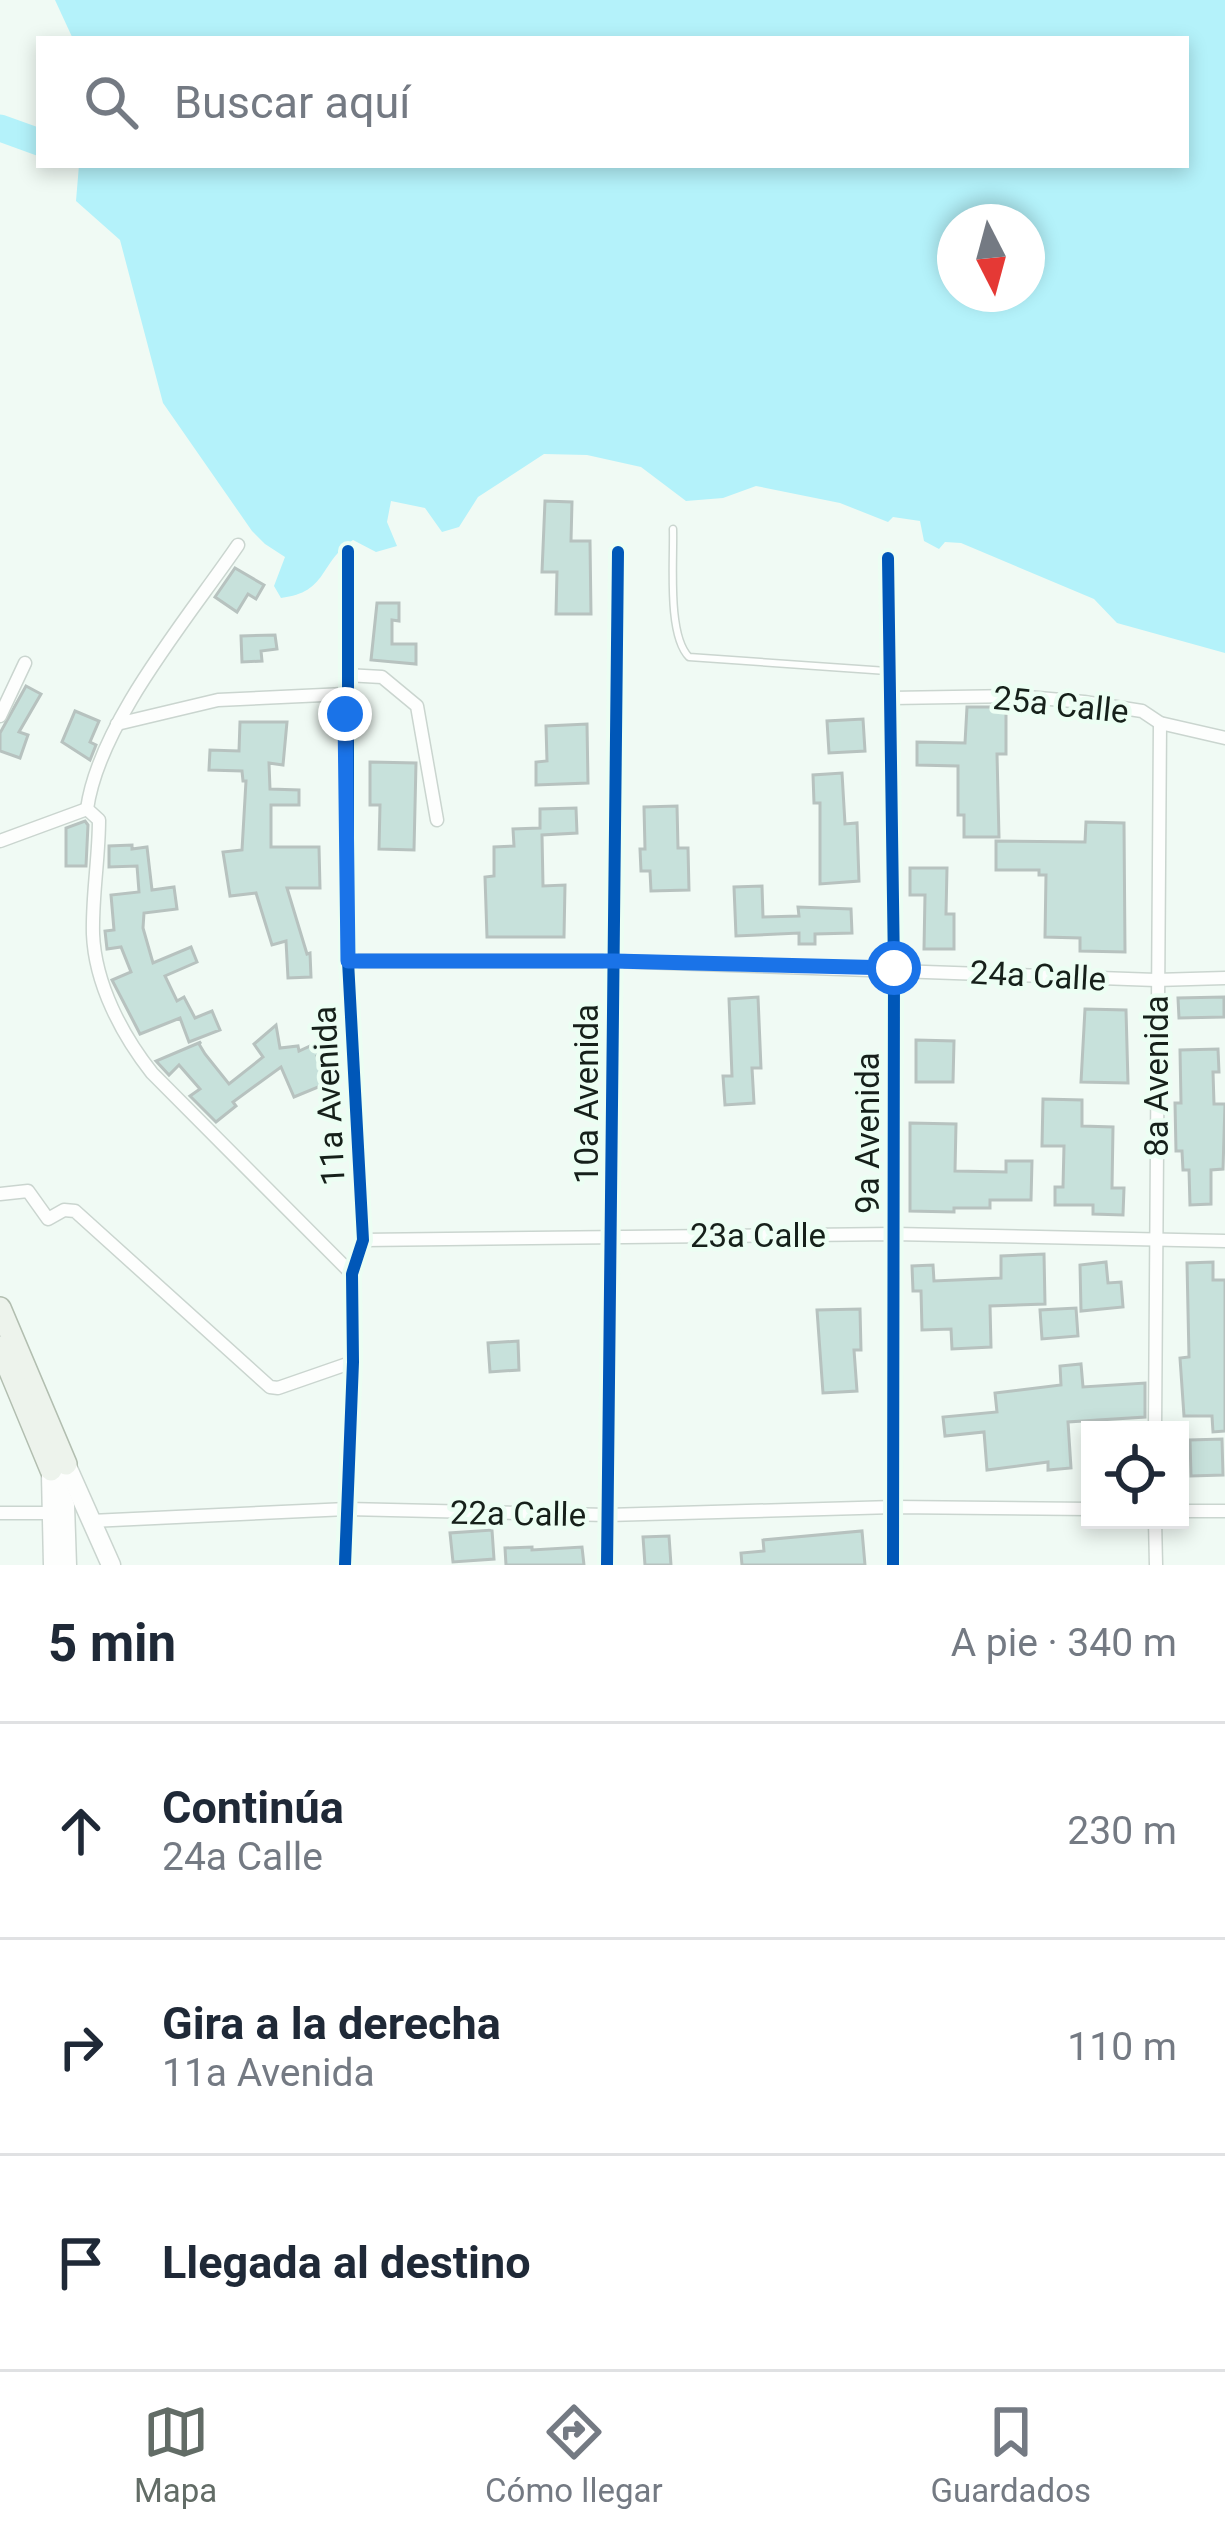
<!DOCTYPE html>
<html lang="es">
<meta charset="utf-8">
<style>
body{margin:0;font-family:Roboto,sans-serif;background:#f6f6f7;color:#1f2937}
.controls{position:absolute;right:36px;bottom:36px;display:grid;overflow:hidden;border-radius:0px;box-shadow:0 6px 18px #0003}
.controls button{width:108px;height:108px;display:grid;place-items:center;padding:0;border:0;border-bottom:3px solid #e0e1e3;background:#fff;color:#1f2937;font:60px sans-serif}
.compass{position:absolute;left:937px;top:204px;width:108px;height:108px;border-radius:50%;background:#fff;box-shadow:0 6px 18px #0003;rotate:174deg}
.stop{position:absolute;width:36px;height:36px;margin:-27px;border:9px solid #1a73e8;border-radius:50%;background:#fff}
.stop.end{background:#1a73e8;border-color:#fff;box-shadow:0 3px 12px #0008}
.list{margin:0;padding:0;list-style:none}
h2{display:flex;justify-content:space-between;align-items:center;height:156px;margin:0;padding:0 48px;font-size:51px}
h2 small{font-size:39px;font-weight:400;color:#747a83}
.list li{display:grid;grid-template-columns:78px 1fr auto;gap:36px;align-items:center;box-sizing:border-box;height:216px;padding:0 48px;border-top:3px solid #e0e1e3}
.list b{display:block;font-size:45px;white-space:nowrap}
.list p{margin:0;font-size:39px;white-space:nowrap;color:#747a83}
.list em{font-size:39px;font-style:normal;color:#747a83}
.icon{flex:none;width:66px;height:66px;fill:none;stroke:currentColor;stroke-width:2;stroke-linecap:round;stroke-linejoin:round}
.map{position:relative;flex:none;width:1225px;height:1565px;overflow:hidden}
.search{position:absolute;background:#fff;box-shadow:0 6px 18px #0003;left:36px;right:36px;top:36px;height:132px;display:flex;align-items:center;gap:30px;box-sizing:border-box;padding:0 42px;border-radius:0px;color:#747a83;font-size:45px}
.sheet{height:804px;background:#fff}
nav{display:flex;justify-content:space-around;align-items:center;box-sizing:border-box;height:168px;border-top:3px solid #e0e1e3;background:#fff;font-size:33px;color:#747a83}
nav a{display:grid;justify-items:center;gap:6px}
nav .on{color:#626c66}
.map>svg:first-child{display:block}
.water{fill:#b4f2fa;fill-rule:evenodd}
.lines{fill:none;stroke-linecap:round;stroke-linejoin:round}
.river{stroke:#b4f2fa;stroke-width:27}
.building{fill:#c7e1db;stroke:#b7c2bf;stroke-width:3}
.lane-casing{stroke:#cad5cf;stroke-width:9}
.street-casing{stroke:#cad5cf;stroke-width:15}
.secondary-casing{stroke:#cad5cf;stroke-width:21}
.primary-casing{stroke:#b2beb0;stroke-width:24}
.lane{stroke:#fdfefd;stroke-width:6}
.street{stroke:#fdfefd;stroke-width:12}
.secondary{stroke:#fdfefd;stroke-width:18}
.primary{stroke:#edf3ec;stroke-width:21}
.cycleway-casing{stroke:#ecfef3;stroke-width:20}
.cycleway{stroke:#0057b8;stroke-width:12}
.route{stroke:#1a73e8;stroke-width:15}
.labels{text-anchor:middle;stroke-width:9;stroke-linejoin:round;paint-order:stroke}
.street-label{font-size:33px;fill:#16201a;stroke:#ecfef3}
</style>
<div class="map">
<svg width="1225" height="1565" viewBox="0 0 1225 1565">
<rect width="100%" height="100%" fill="#f0faf4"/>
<path class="water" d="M55,0H1225V653L1117,623L1094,599L961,543L945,542L939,549L924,541L920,521L893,517L888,522L840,503L756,486L723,498L686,501L641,467L587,455L544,454L478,497L459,527L442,532L425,508L391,501L387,522L397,546L376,552L353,540C318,563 329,592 281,598L274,586L285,557L265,544L252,531L163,403L120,240L76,201L79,165H1186V39H73ZM955,222H1027V294H955Z"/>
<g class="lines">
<path class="river" d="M0,128L39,142"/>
</g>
<g class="building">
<path d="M545,501L572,502L571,541H590L591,614H556L557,572H542Z"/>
<path d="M235,568L264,585L256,599L248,594L237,612L215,597Z"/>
<path d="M377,603H399V621L392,620V644H416V664L371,660Z"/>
<path d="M275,635L277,649L261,651L262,661L242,662L241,636Z"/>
<path d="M26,686L41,694L19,732L28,735L20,758L0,751V733Z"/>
<path d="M967,707H1006V754H997L999,837H964V815H958V766L917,765V742L965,743Z"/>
<path d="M75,711L99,721L90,742L96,745L90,760L62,742Z"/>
<path d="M863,719L865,751L829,753L827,721Z"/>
<path d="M240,722H287L283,765L269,763L270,789L299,790V805H271V847H319L320,888H287L307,954L310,953L311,977L288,978L286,941L272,945L256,893L230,896L223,852L242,850L246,781H243L242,771L209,770L210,750L239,751Z"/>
<path d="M587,724L588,783L536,785V762L547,761L546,726Z"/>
<path d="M370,762L416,763L414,850L379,849L380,805H370Z"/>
<path d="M842,773L845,824L857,823L859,881L820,884V803H814L813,775Z"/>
<path d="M677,806L678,848H688L689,890L651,891L650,871H641L640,849H645L644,807Z"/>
<path d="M576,808L577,833L542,835L543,886L565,885L564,937H487L485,877L494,876V847L514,846L513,829L540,828V809Z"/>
<path d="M85,821L88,825L86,866H66V828Z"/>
<path d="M1086,822L1124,823L1125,952L1080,951V938L1045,937L1046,875H1039V870H996V841L1085,842Z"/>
<path d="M132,845V849L147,847L152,890L174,887L177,909L144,913L143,928L153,963L191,947L197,962L165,976L177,1001L184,997L195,1018L212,1011L220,1030L189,1042L180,1018L140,1034L112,980L131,972L121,947L107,949L105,931L114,930L111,895L139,892L137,866L109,867V846Z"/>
<path d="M910,868H947L946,914H954V949H924L925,895H910Z"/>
<path d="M762,886L763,917L799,916L798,907L851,909L852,933L815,934V944H799V933L736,936L734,887Z"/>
<path d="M758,997L761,1068H752L754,1103L725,1105L723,1076H732L729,999Z"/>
<path d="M1224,997V1017L1179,1018L1178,998Z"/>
<path d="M1085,1009L1126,1010L1128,1083L1081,1082Z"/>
<path d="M276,1025L280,1048L298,1046L299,1051L321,1041L326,1052L317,1056L328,1083L294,1097L281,1067L233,1102L236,1106L216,1122L190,1096L200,1089L179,1065L169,1075L156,1061L201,1042L199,1044L205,1054L229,1084L263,1057L254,1044Z"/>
<path d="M916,1040L954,1041L953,1082H916Z"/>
<path d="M1218,1049L1219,1072H1213L1214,1104H1225L1223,1169L1211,1170V1204L1190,1205L1189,1170H1183L1182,1151H1176L1175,1103H1181L1180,1050Z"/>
<path d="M1043,1099L1082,1100V1126L1113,1127L1112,1188H1124L1123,1215L1093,1214V1205H1055V1187H1063L1064,1146H1042Z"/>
<path d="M910,1123L956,1124L955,1171L1006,1172V1161H1032L1031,1200H990V1208H954V1212L910,1211Z"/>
<path d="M1044,1254L1045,1304L990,1306L991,1347L952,1349L951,1329L922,1330L921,1291H913L912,1266L933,1265L934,1281L1001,1278V1256Z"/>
<path d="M1106,1262L1108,1283L1121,1282L1123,1307L1081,1311L1080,1265Z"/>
<path d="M1213,1262V1280H1225V1431L1213,1432L1212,1416H1184L1180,1358L1189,1357L1187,1263Z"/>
<path d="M1076,1308L1078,1336L1042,1339L1040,1310Z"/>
<path d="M860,1309L861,1350H854L857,1391L823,1393L817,1310Z"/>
<path d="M518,1341L519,1370L490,1372L488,1343Z"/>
<path d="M1081,1364L1083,1387L1145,1383V1417L1068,1422L1071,1468L1048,1470V1462L987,1470L984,1432L945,1436L943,1417L997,1412L995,1393L1061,1385L1060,1366Z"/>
<path d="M1222,1439L1223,1475L1191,1476L1190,1440Z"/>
<path d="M492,1530L494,1559L453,1562L450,1533Z"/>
<path d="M862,1531L865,1565H742L741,1553L764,1551L763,1540Z"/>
<path d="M669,1536L671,1565H645L643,1537Z"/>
<path d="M532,1547V1550L582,1547L584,1565H506L505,1548Z"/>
</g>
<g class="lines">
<g class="lane-casing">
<path id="lane" d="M673,529C674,561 667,635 689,657L887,671"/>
</g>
<g class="street-casing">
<g id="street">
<path d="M238,545C188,618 99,723 87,809L99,820C99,858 92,896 93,934C95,984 122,1035 152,1073L352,1274"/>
<path d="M888,558L894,968L893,1565"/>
<path d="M346,675L382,677L417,706L437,820"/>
<path d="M891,698L1016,696L1084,702L1142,711L1160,723L1225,738"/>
<path d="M0,716L25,663"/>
<path d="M117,724L218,700L345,694"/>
<path d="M0,841L87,809"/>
<path d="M348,961H613L1156,980L1225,978"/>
<path d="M0,1194L28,1191L48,1219L64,1210L75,1211L270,1387L278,1388L353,1362"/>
<path d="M363,1240L894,1234L1225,1241"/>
<path d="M1155,1430L1160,723"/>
<path d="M1180,1511H1225"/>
<path d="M0,1513H58"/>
<path d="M1155,1520L1156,1565"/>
<path d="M91,1521L347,1509L607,1515L894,1507L1090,1509"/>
<path d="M345,1565L353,1362L352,1274L363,1240L348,961V551"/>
<path d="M607,1565L618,552"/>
</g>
</g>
<g class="secondary-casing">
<g id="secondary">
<path d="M66,1464L111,1565"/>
<path d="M51,1470L65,1505L67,1565"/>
<path d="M51,1475L53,1565"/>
</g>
</g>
<g class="primary-casing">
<g id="primary">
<path d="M0,1308L66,1464"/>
<path d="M0,1347L51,1470"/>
</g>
</g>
<use href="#lane" class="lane"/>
<use href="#street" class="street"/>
<use href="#secondary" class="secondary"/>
<use href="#primary" class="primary"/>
<g class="cycleway-casing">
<g id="cycleway">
<path d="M888,558L894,968L893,1565"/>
<path d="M345,1565L353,1362L352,1274L363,1240L348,961V551"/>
<path d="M607,1565L618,552"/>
</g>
</g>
<use href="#cycleway" class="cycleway"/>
</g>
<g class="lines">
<path class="route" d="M345,714L348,961H614L894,968"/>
</g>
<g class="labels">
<g class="street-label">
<text transform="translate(1061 704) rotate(6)" y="12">25a Calle</text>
<text transform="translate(1038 975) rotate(3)" y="12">24a Calle</text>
<text transform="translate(1156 1076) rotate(-90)" y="12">8a Avenida</text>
<text transform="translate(586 1094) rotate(-90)" y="12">10a Avenida</text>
<text transform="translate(328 1096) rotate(-93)" y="12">11a Avenida</text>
<text transform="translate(867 1133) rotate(-90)" y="12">9a Avenida</text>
<text x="758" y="1247">23a Calle</text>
<text transform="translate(518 1513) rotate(1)" y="12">22a Calle</text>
</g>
</g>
</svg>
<div class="controls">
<button><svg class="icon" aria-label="locate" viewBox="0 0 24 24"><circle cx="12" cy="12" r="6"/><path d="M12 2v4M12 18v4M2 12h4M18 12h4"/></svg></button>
</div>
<svg class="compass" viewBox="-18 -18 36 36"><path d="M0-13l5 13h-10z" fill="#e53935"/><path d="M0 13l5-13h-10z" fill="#747a83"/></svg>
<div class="stop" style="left:894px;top:968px"></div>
<div class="stop end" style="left:345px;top:714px"></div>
<div class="search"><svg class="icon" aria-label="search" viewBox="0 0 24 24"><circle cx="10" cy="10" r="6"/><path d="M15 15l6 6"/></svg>Buscar aquí</div>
</div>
<section class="sheet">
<h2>5 min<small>A pie · 340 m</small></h2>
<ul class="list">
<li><svg class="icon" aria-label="ahead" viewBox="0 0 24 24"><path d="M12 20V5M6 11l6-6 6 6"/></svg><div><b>Continúa</b><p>24a Calle</p></div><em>230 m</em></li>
<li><svg class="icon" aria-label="right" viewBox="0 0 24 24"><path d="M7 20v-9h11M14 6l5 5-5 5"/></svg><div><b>Gira a la derecha</b><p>11a Avenida</p></div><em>110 m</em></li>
<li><svg class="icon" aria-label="arrive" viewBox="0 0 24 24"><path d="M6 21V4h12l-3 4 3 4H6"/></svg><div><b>Llegada al destino</b></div></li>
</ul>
</section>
<nav>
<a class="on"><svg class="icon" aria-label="map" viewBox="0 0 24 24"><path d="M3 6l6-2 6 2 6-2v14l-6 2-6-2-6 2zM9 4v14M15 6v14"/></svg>Mapa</a>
<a><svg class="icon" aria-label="directions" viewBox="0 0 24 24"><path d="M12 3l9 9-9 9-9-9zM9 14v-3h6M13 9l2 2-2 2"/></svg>Cómo llegar</a>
<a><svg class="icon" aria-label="saved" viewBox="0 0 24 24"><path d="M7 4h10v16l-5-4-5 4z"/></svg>Guardados</a>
</nav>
